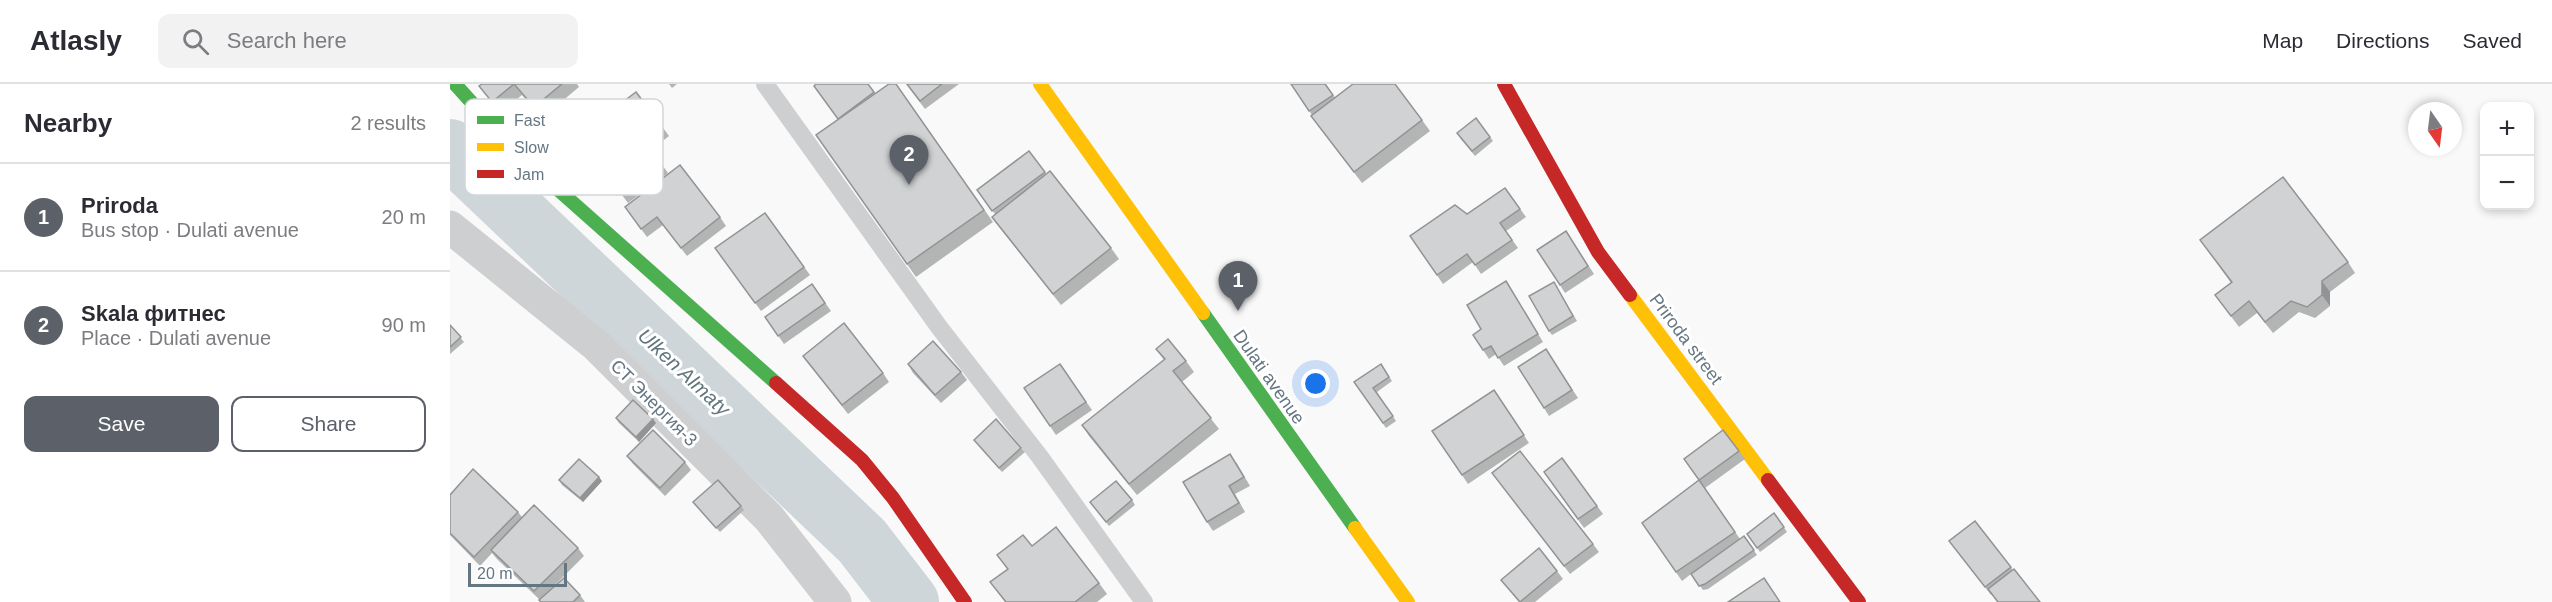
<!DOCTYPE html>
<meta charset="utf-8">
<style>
body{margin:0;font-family:Helvetica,sans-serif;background:#f2f2f3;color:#2b2b33}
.controls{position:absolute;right:18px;top:18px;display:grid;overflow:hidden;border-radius:12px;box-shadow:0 3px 9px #0003}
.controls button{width:54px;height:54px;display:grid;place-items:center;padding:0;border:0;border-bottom:2px solid #e1e1e2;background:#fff;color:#2b2b33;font:30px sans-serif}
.compass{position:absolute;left:1958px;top:18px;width:54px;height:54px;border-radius:50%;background:#fff;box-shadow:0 3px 9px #0003;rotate:166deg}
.scale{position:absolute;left:18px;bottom:15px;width:99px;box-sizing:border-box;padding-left:6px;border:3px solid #657683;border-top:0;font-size:16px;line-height:21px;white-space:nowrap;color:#657683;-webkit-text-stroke:4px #fff;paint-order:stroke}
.you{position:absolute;left:866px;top:300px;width:21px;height:21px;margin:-15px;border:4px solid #fff;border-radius:50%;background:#1a73e8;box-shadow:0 0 0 9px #1a73e833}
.badge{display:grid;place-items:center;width:39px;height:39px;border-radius:50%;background:#5c6169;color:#fff;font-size:20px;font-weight:700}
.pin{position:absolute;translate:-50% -50px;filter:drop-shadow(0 2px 3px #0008)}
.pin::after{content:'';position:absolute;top:32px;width:21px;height:18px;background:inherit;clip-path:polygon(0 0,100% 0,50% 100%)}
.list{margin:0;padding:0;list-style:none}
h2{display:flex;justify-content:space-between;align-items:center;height:78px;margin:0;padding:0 24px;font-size:26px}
h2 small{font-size:20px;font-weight:400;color:#7c7c81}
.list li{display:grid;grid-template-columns:39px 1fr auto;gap:18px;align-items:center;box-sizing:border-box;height:108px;padding:0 24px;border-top:2px solid #e1e1e2}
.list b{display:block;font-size:22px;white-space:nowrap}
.list p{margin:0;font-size:20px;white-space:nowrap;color:#7c7c81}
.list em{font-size:20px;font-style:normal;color:#7c7c81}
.actions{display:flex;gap:12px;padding:18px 24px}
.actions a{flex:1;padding:14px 0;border:2px solid #5c6169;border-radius:12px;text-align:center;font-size:21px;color:#5c6169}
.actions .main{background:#5c6169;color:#fff}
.icon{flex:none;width:33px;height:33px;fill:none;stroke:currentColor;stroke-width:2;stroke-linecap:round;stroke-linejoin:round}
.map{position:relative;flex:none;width:2102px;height:518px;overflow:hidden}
header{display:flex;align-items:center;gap:36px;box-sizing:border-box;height:84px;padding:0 30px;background:#fff;border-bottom:2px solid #e1e1e2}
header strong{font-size:28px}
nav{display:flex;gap:33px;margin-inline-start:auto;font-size:21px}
.search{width:420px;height:54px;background:#f2f2f3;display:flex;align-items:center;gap:15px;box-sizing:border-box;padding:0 21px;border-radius:12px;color:#7c7c81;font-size:22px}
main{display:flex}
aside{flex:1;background:#fff}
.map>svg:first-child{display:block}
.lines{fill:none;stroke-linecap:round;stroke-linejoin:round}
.river{stroke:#ced6d9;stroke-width:60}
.lane{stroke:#cecfd0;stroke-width:18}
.street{stroke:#cecfd0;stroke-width:33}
.fast{stroke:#4caf50;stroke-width:14}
.slow{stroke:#ffc107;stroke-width:14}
.jam{stroke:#c62828;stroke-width:14}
.wall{fill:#b3b5b5}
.shaded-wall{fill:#929394}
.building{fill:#d0d2d3;stroke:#929394;stroke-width:1.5}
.labels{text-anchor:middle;stroke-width:6;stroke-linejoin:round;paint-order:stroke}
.street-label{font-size:18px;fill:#657683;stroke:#fff}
.water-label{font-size:20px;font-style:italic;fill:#60757c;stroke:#fff}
.key{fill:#fff;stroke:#d1d6da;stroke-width:1.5}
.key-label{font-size:16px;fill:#657683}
</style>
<header>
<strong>Atlasly</strong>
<div class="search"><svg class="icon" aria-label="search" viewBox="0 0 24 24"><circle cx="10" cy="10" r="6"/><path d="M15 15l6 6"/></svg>Search here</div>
<nav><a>Map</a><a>Directions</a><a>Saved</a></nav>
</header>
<main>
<aside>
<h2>Nearby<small>2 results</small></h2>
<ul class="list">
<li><span class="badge">1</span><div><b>Priroda</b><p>Bus stop · Dulati avenue</p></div><em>20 m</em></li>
<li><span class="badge">2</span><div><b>Skala фитнес</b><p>Place · Dulati avenue</p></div><em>90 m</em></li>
</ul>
<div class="actions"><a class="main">Save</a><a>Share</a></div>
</aside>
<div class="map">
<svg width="2102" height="518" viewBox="0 0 2102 518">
<rect width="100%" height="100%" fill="#f9f9f9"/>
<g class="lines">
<path class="river" d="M0,65L412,457L459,518"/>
<path class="lane" d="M315,0L489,243L590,373L694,518"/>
<path class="street" d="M0,143L147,262L319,434L385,518"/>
<g class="fast">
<path d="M5,0L68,70L326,299"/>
<path d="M753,229L905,444"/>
</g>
<g class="slow">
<path d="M590,0L753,229"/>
<path d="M1180,211L1318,396"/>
<path d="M905,444L958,518"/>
</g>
<g class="jam">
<path d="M1054,0L1148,168L1180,211"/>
<path d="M326,299L412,376L443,414L515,518"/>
<path d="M1318,396L1409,518"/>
</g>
</g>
<g class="wall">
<path d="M32,0H127L129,3L92,34L72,11L50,29L29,2Z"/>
<path d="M219,0H227L222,4Z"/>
<path d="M418,0L425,9L446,0L543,138L466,193L366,51L388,35Z"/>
<path d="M456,0H509L475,25Z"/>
<path d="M841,0H876L885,14L972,36L980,47L912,99L869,43L861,32L862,31Z"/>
<path d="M211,41L219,52L201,66L218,89L178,119L151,83L131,99L107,68Z"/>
<path d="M1040,53L1043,57L1025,72L1010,54Z"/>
<path d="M579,67L596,90L661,164L669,175L611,221L550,144L542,133L545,130L527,106Z"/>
<path d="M1055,104L1076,133L1056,147L1068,164L1031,190L1023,178L993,200L960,152L1017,130Z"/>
<path d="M175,123L270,133L276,142L237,172L213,141L197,153Z"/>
<path d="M315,129L360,191L311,227L265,164Z"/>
<path d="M1116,147L1144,190L1115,209L1110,201Z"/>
<path d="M1750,156L1898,178L1905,189L1880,208V222L1865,234L1849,228L1823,249L1807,229L1789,243L1765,211L1781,199Z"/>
<path d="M1056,197L1093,258L1054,282L1046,270L1039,275L1033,266L1031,245Z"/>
<path d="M1104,198L1127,237L1102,251L1099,247Z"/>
<path d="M362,200L381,227L334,260L315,233Z"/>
<path d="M0,241L14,258L0,270Z"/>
<path d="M706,265L736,277L744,288L732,298L769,345L687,411L639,352L632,341L714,276Z"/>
<path d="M1096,265L1128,314L1099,332L1094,324Z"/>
<path d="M353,272L433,289L439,298L398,330Z"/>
<path d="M458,280L511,288L517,296L491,319L463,289Z"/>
<path d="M610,280L642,326L606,351L574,304Z"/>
<path d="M931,280L942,297L927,308L946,337L936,344L904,298Z"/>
<path d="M1044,306L1079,359L1018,400L982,347Z"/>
<path d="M166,334L206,339L189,358L169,339Z"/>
<path d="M1273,346L1295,375L1255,404L1290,455L1294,452L1307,471L1258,505L1253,506L1241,490L1232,497L1192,439L1249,396Z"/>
<path d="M524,356L571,364L575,368L552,388Z"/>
<path d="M177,372L235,378L241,386L215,412L183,380Z"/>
<path d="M1112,374L1153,430L1134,444L1094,388Z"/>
<path d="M786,378L800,402L785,410L795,428L763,447L757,438Z"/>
<path d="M1042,389L1143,460L1149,468L1120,490Z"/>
<path d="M109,396L152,397L133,418L112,401Z"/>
<path d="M0,411L68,428L72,433L128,464L134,472L96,510L130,511L135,518H91L90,516L47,475L42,469L30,482L0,451Z"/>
<path d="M682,416L685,421L659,442L643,422Z"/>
<path d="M243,418L291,422L294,426L270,448Z"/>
<path d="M1324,429L1337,448L1310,468L1297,450Z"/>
<path d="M1525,437L1563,486L1590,518H1547L1542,511H1541L1499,457Z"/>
<path d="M582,462L649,499L657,510L647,518H555L540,498L557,485L547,471Z"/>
<path d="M1107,487L1113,495L1085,518H1069L1051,496Z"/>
</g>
<g class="shaded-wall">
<path d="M1872,197L1880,208V222L1872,211Z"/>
<path d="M203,335L206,339L189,358L186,353Z"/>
<path d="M149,393L152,397L133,418L130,414Z"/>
</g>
<g class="building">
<path d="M32,0H64L42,18L29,2Z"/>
<path d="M64,0H112L84,23Z"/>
<path d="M366,0H418L424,8L388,35L364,2Z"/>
<path d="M439,0H446L534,126L457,180L366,51Z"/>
<path d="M457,0H492L470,17Z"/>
<path d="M841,0H875L883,11L859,27Z"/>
<path d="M903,0H945L972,36L904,88L861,32Z"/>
<path d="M186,8L211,41L193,56L210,78L170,108L143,72L123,88L107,68Z"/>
<path d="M1026,34L1040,53L1022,67L1007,49Z"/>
<path d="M579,67L595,88L542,127L527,106Z"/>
<path d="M230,81L270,133L231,164L207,133L191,145L175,123Z"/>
<path d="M600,87L661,164L603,210L542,133Z"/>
<path d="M1833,93L1898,178L1872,197V211L1857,223L1841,217L1815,238L1799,217L1781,232L1765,211L1782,198L1750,156Z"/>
<path d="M1055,104L1070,125L1050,139L1062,156L1025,181L1017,170L987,191L960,152L1005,121L1017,130Z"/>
<path d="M315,129L354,183L305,219L265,164Z"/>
<path d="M1116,147L1138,182L1110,201L1087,166Z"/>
<path d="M1056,197L1088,250L1048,274L1041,262L1033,266L1023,251L1031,245L1017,221Z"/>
<path d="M1104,198L1123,232L1099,247L1079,212Z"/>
<path d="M362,200L375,219L328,252L315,233Z"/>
<path d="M394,239L433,289L392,321L353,272Z"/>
<path d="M0,241L11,253L0,263Z"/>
<path d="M718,255L736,277L723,287L761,334L679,400L632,341L715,275L706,265Z"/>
<path d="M483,257L511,288L485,311L458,280Z"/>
<path d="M1096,265L1122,306L1094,324L1068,283Z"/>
<path d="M610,280L636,318L600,342L574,304Z"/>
<path d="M931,280L939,293L923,304L943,332L933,339L904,298Z"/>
<path d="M1044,306L1074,351L1012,391L982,347Z"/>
<path d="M183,316L203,335L186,353L166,334Z"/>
<path d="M546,335L571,364L549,384L524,356Z"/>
<path d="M203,346L235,378L210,404L177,372Z"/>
<path d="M1273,346L1289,367L1249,396L1234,375Z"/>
<path d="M1070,367L1143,460L1114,482L1042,389Z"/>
<path d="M780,370L794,393L779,402L789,419L757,438L733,398Z"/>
<path d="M1112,374L1147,422L1128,435L1094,388Z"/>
<path d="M129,375L149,393L130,414L109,396Z"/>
<path d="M23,385L68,428L24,473L0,449V411Z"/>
<path d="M268,396L291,422L266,444L243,418Z"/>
<path d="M1249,396L1285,448L1226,488L1192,439Z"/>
<path d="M666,397L682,416L656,438L640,418Z"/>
<path d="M84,421L128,464L84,507L41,466Z"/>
<path d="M1324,429L1334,443L1307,464L1297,450Z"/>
<path d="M1525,437L1561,483L1535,503L1499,457Z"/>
<path d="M606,443L649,499L625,518H556L540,498L558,485L547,471L573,451L582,462Z"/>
<path d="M1294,452L1304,466L1255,500L1249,502L1241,490Z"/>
<path d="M1089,464L1107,487L1070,518L1051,496Z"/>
<path d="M1564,485L1590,518H1548L1538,505Z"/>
<path d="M114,494L130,511L123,518H91L89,516Z"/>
<path d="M1314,494L1330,518H1278Z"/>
</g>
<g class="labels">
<g class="street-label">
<text transform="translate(1236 255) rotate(53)" y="6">Priroda street</text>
<text transform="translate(819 293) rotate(55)" y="6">Dulati avenue</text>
<text transform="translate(204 319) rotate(45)" y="6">СТ Энергия-3</text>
</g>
<g class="water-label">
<text transform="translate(234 288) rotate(43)" y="7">Ulken Almaty</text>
</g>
</g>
<rect x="15" y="15" width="198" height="96" rx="9" class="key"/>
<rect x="27" y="32" width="27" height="8" fill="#4caf50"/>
<rect x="27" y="59" width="27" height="8" fill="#ffc107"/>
<rect x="27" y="86" width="27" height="8" fill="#c62828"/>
<g class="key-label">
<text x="64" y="42">Fast</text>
<text x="64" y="69">Slow</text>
<text x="64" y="96">Jam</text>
</g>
</svg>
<div class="controls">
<button>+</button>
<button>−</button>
</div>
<svg class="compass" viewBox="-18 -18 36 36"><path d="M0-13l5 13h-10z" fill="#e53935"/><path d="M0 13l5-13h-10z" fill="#7c7c81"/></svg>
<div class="scale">20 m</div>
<div class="you"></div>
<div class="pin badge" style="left:788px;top:227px">1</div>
<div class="pin badge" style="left:459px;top:101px">2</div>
</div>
</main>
